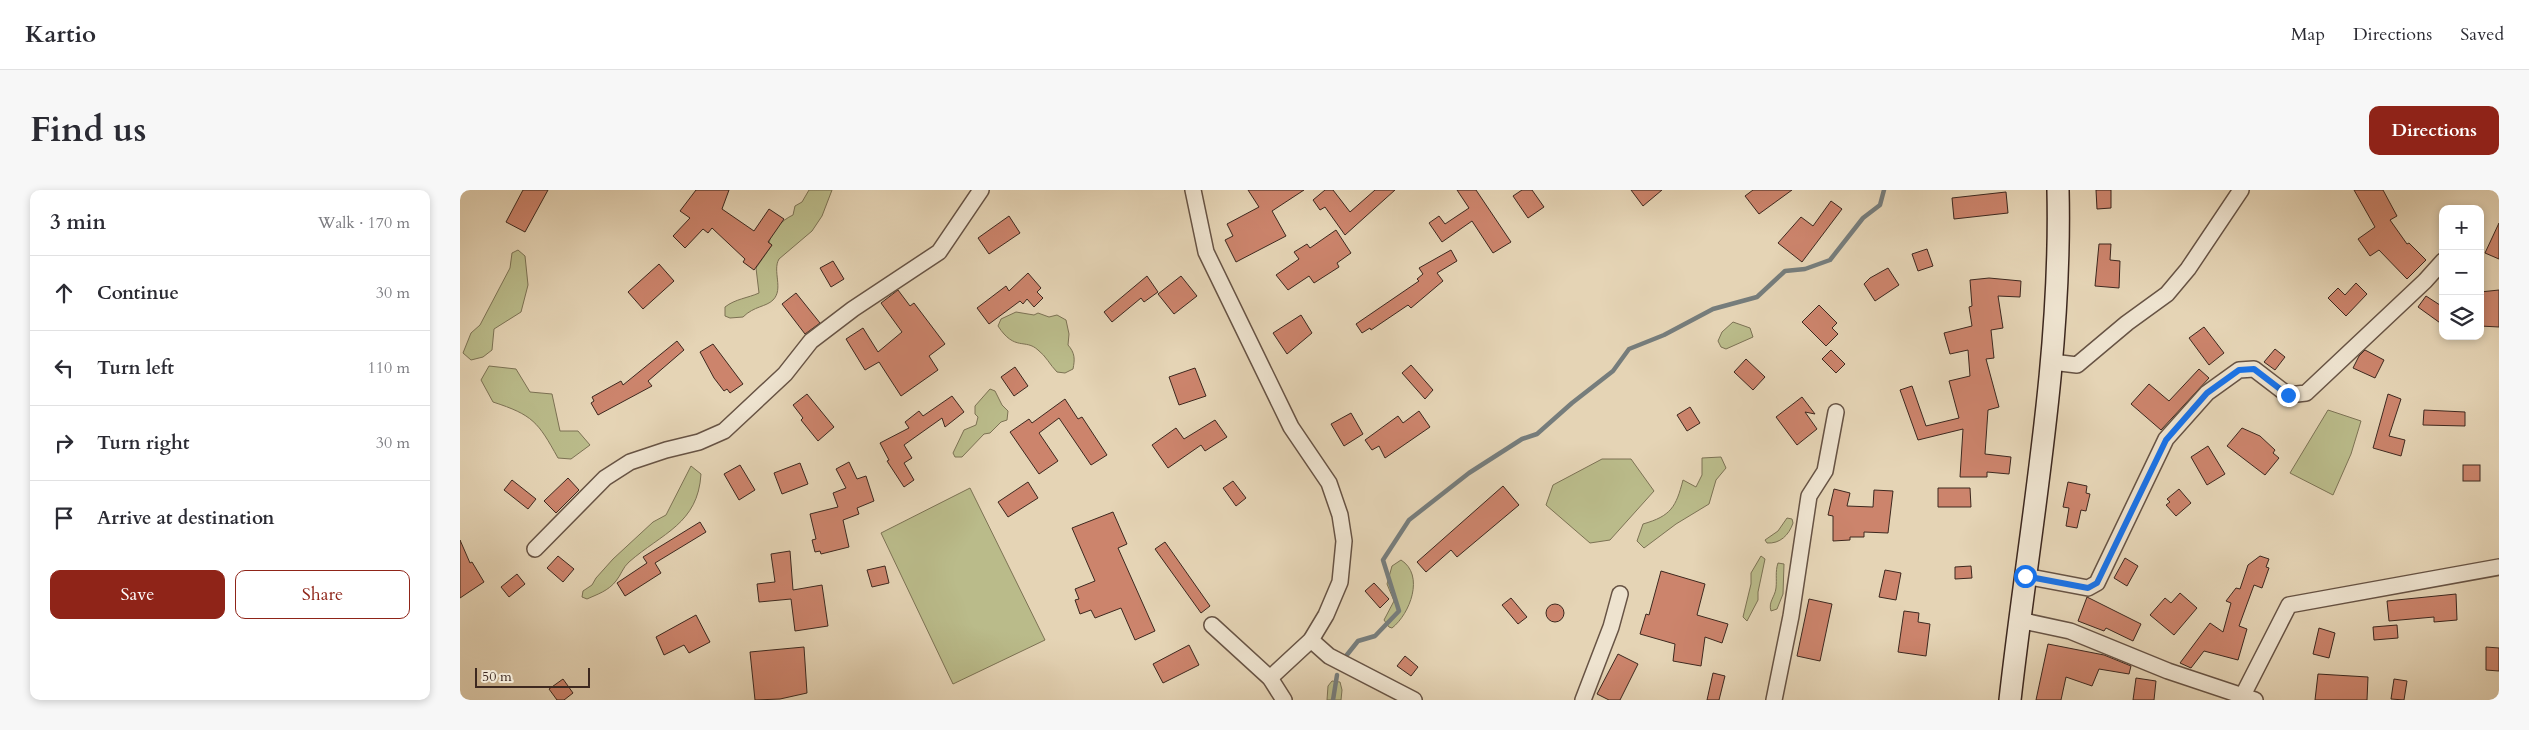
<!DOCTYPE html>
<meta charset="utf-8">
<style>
body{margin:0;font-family:Cardo,serif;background:#f7f7f7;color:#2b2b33}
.controls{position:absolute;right:15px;top:15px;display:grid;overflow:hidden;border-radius:10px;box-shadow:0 2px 8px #0003}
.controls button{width:45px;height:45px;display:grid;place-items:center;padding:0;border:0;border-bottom:1px solid #e1e1e2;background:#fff;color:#2b2b33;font:25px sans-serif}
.scale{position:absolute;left:15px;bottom:12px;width:115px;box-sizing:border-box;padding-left:5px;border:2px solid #3d281f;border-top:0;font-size:14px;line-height:18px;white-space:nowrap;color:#3d281f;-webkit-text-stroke:4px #eee3cf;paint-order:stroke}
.stop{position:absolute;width:15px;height:15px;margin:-11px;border:4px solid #1a73e8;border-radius:50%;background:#fff}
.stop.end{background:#1a73e8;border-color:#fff;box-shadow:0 1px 5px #0008}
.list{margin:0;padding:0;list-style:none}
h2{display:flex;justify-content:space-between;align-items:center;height:65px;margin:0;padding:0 20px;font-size:21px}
h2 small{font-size:16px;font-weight:400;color:#7c7c81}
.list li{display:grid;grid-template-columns:32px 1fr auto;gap:15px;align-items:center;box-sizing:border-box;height:75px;padding:0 20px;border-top:1px solid #e1e1e2}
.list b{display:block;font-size:19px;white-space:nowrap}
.list em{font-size:16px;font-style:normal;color:#7c7c81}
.actions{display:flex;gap:10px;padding:15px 20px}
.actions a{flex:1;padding:11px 0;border:1px solid #8f2418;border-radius:10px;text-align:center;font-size:18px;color:#8f2418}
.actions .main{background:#8f2418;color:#fff}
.icon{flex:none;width:28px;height:28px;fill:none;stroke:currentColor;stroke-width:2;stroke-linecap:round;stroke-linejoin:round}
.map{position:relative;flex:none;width:2039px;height:510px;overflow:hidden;border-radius:10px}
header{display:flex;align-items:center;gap:30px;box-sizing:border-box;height:70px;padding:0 25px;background:#fff;border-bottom:1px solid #e1e1e2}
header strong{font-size:24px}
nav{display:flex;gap:28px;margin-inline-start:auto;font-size:18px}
.intro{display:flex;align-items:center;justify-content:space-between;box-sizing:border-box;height:120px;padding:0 30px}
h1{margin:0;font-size:35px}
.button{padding:12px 22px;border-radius:10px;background:#8f2418;color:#fff;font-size:18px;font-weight:700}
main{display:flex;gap:30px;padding:0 30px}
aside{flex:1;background:#fff;border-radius:10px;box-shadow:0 2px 8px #0003}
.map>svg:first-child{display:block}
.green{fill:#babb8a;stroke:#7c7254}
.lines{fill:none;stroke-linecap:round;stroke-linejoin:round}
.stream{stroke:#767d7c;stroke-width:4.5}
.building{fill:#cc846c;stroke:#3d281f}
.street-casing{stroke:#675344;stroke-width:18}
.secondary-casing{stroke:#3d281f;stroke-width:24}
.street{stroke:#eee3cf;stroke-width:15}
.secondary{stroke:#eee3cf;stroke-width:21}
.route{stroke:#1a73e8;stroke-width:6}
</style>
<header>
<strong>Kartio</strong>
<nav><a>Map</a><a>Directions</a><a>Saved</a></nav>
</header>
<div class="intro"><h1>Find us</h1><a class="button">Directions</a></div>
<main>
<aside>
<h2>3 min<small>Walk · 170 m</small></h2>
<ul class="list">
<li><svg class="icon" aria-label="ahead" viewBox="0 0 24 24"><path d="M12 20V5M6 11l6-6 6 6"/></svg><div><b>Continue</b></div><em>30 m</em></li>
<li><svg class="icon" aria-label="left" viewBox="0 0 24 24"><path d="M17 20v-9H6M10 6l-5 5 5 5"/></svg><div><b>Turn left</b></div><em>110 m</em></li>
<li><svg class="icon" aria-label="right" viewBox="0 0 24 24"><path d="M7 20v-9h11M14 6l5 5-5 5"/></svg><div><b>Turn right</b></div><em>30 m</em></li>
<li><svg class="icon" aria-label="arrive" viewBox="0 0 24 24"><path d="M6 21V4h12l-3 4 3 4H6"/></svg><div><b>Arrive at destination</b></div></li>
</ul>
<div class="actions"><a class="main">Save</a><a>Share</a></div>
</aside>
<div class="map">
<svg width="2039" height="510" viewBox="0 0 2039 510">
<rect width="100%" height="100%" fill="#e5d4b5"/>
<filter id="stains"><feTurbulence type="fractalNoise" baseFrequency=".004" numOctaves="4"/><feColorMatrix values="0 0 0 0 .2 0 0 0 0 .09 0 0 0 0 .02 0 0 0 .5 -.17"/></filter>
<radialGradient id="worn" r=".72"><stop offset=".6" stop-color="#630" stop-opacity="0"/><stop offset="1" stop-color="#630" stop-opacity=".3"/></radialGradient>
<g class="green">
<path d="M349,0H372L362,26L352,41L319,69C312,81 324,99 313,110C306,117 294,116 283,127L270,128L265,126V117C275,109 288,108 299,103L296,78L312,55L309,53C311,41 322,30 333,25L335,16L342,12Z"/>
<path d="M58,60L65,66L68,95L61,122L34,139L32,160L23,167L11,170L3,163L11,143L20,135L50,78L52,63Z"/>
<path d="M556,122L574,125L578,123L589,127L597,125L606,130L609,144L608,155C615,163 615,169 613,179L605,183L597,182C590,175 586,166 578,160C565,148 555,162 538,136L541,129Z"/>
<path d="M1273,132L1290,138L1293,147L1266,159L1261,157L1258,151L1262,142Z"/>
<path d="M29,176L56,179L70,202L92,204L100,241H118L130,255L111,269L98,268C78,232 73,225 33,212L21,190Z"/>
<path d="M530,199L535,201L542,215L548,221L547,230L541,232L530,243L524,244L502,267H495L493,263L504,240L516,235L518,227L515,224V216Z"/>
<path d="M1868,220L1901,231L1891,264L1873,305L1830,283Z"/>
<path d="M1261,267L1266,278L1256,290L1249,314L1216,334L1184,358L1177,351L1183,334C1211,326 1216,317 1223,290L1236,297L1242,285V268Z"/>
<path d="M1142,269H1171L1194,301L1150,350L1130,353L1086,315L1093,295Z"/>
<path d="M231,276L241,284C238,334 202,343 169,372C163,377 161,385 156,391C148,401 138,404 127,409L122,407L123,401L132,395L136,388L153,369L193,332L206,325Z"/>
<path d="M510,298L585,450L493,494L421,343Z"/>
<path d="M1327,328L1332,329L1333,333C1329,345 1320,354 1307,353L1305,350L1318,341Z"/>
<path d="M1301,366L1305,369L1298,402V410L1287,431L1283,427L1291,394V383Z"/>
<path d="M941,370C965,385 950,424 932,438L929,437L924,430L934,411L927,394L932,376Z"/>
<path d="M1318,373L1324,374L1323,404L1317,419L1311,421C1308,412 1315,407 1316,398C1317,389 1315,382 1318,373Z"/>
<path d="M872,491L880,492L882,500L881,510H867L868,496Z"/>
</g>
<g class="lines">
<g class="stream">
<path d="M886,466L898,451L915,446L939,421L923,370L949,330L1009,283L1062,249L1077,244L1112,213L1153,181L1169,159L1204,145L1253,119L1297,107L1325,81L1345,79L1370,70L1403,28L1420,15L1424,0"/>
<path d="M873,510L877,485"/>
</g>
</g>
<g class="building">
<path d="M63,0H88L65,42L46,32Z"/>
<path d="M236,0H269L262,19L294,41L309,19L324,29L308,52L312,55L294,80L283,72L285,69L252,38L248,43L243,39L225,58L213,46L230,28L220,21Z"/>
<path d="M788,0H844L812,21L826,46L776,72L765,50L773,46L767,34L799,17Z"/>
<path d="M865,0H873L890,22L915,0H935L885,45L865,17L860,20L853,10Z"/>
<path d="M997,0H1016L1051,52L1033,63L1012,31L982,52L969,33L979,26L985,34L1009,18Z"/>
<path d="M1062,0H1072L1084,17L1068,28L1053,6Z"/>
<path d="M1171,0H1202L1183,16Z"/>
<path d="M1293,0H1332L1299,24L1285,6Z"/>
<path d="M1636,0H1651V18L1637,19Z"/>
<path d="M1894,0H1923L1937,26L1930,30L1947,54L1949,53L1966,70L1947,89L1919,60L1910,66L1898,49L1915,37Z"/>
<path d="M1546,2L1548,23L1494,29L1492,8Z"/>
<path d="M1371,11L1382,19L1342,72L1318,53L1341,27L1353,36Z"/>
<path d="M549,26L560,43L529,64L518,48Z"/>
<path d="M2039,33V69L2025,63Z"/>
<path d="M876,40L891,63L877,73L879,77L854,93L849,86L828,100L816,85L839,69L834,62L847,54L850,58Z"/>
<path d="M1639,54H1651L1650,70L1660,71L1659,98L1635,96Z"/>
<path d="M1467,59L1473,76L1458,81L1452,64Z"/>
<path d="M991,60L997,71L977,83L983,91L951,118L948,115L911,140L910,138L902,143L896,134L959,91L957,89L963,84L959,78Z"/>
<path d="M373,71L384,89L371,97L360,78Z"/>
<path d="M199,74L214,91L183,119L168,102Z"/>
<path d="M1428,78L1439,95L1415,111L1404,94L1410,88Z"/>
<path d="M568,83L581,98L577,102L583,108L574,117L567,109L563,114L560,111L529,134L517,118L546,96L549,101Z"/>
<path d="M687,86L698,102L684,112L681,108L652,132L644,122Z"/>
<path d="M721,86L737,106L714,124L698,104Z"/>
<path d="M1529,88L1561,91L1560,107L1538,106L1543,138L1531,140L1534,168L1526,169L1539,217L1528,220L1525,264L1551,267L1549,284L1527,282V287H1500L1503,239L1458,250L1440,200L1452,196L1466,236L1499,228L1489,191L1510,186L1508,160L1490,164L1484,143L1512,136L1509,117L1512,116L1510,90Z"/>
<path d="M1896,93L1907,104L1886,126L1868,108L1878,98L1885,105Z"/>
<path d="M438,100L450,116L454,113L485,154L469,166L478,180L441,206L419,172L405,180L386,149L403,138L418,162L442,142L421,113Z"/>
<path d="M2039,100V137L2020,136V102Z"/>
<path d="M336,103L360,133L345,144L322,114Z"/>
<path d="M1966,106L1983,117V135L1958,117Z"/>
<path d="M1359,115L1377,133L1372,138L1378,144L1366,156L1342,132Z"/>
<path d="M841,125L852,143L827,164L813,143Z"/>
<path d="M1744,137L1764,163L1749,175L1729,148Z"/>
<path d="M217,151L224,160L188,191L192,196L138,225L131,213L134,211L132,207L161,191L163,195Z"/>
<path d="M253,154L283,194L270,203L267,199L264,201L254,188L240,162Z"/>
<path d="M1815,159L1825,167L1815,180L1804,172Z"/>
<path d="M1371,160L1385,174L1376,183L1362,169Z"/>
<path d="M1905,160L1924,170L1915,188L1893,178L1899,166Z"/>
<path d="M1286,169L1305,187L1293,200L1274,182Z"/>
<path d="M951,175L973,200L965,209L942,183Z"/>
<path d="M555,177L568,196L554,206L541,187Z"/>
<path d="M735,178L746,206L719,215L709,187Z"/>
<path d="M1739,179L1749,188L1701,240L1671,214L1689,194L1709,211Z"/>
<path d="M347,204L374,237L358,251L341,230L343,228L333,215Z"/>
<path d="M1928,204L1941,209L1929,246L1945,250L1941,266L1913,258Z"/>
<path d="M492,206L504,222L485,237L482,228L444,255L452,268L444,273L454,290L444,297L427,271L429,270L420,253L449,238L445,232L459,221L463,226Z"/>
<path d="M1342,207L1355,224L1345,222L1357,239L1337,255L1316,227Z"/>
<path d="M605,209L618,229L622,227L647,265L631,275L599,228L579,243L598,271L579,284L550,242L569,229L572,233Z"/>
<path d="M1230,217L1240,233L1227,241L1217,225Z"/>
<path d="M1964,220L2005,222V236L1963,235Z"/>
<path d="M959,221L970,237L925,268L919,256L912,260L905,250L938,226L943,233Z"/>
<path d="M891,223L903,244L884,256L871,234Z"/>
<path d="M755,230L767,247L745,261L741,255L708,278L692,255L716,238L724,249Z"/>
<path d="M1782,238L1800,246L1815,260L1813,263L1819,268L1805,285L1767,256Z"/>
<path d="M1748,256L1765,284L1747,295L1731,267Z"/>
<path d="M389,272L397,289L406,286L414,311L397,318L399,324L383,330L389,357L361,364L360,361L355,362L352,350L356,349L350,324L378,317L373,303L386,298L376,279Z"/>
<path d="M340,273L348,294L322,304L314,283Z"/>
<path d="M280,275L295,300L279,310L264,284Z"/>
<rect x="2003" y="275" width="17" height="16"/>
<path d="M108,288L119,300L96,323L84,311Z"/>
<path d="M52,290L76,309L68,319L44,300Z"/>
<path d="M773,291L786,308L776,316L763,298Z"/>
<path d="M568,292L578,308L548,327L538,312Z"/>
<path d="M1608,292L1627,296L1626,303L1630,304L1626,321L1621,320L1617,338L1606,336L1609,318L1603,317Z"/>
<path d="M1043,296L1059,315L997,367L991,360L966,382L957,372Z"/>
<path d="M1478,298H1510L1511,317H1478Z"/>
<path d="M1374,299L1390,303L1387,316L1413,317L1414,300L1433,301L1428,343L1404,342V347H1390V350L1373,351V326L1368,325Z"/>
<path d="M1719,299L1731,313L1716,326L1706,315L1710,312L1707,309Z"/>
<path d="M653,322L667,354L658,358L695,441L675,450L661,418L635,428L631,420L620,424L615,410L619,409L615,399L635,391L612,338Z"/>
<path d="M240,332L246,342L195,373L201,383L165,406L157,393L187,373L183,367Z"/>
<path d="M0,350L10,373L12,372L24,392L0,408Z"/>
<path d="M705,352L750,416L741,423L695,359Z"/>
<path d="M330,361L333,400L362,395L368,436L335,441L331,409L299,412L297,394L315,392L311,364Z"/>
<path d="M98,366L114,379L103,392L87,378Z"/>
<path d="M1800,366L1809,369L1806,377L1809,378L1802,398L1794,395L1779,436L1787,439L1778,470L1744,461L1731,478L1720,473L1750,433L1763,442L1771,413L1766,411L1776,398L1780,399L1788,375Z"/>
<path d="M1665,368L1678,376L1667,396L1654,388Z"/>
<path d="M425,376L429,393L412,397L407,380Z"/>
<path d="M1511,376L1512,388L1495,389V377Z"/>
<path d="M1425,380L1441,383L1436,410L1419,407Z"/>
<path d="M1201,381L1245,394L1237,425L1268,434L1262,453L1245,447L1241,476L1213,471L1215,454L1180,444L1186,424L1189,425Z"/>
<path d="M57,384L65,394L49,407L41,397Z"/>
<path d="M914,393L929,409L920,418L905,401Z"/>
<path d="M1720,403L1737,418L1714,445L1690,425L1705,408L1711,413Z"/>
<path d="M1996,404L1997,430L1974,432V427L1929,431L1927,411Z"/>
<path d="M1627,407L1681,434L1673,451L1646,438L1644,441L1618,431Z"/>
<path d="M1051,408L1067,427L1058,434L1042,415Z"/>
<path d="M1349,409L1372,414L1360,471L1337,466Z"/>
<circle cx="1095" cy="423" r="9"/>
<path d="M1444,421L1459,423L1458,432L1470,434L1466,466L1438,462Z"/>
<path d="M236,425L250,452L229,463L224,455L204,465L196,447Z"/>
<path d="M1937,435L1938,448L1914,450L1913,437Z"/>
<path d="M1859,438L1875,443L1869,468L1853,464Z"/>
<path d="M1588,454L1644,465L1671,476L1669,484L1639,479L1632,496L1606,487L1601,510H1576Z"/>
<path d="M729,455L739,475L703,493L693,474Z"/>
<path d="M344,457L347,503L320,509L295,510L290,462Z"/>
<path d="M2026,457L2039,458V481L2026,480Z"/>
<path d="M1158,464L1178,474L1160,510H1149L1137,504Z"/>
<path d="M945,466L958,477L951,486L937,476Z"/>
<path d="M1253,483L1265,486L1259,510H1247Z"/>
<path d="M1858,484L1908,487L1907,510H1855Z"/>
<path d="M1676,488L1696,491L1694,510H1673Z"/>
<path d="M103,489L113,503L104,510H97L89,499Z"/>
<path d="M1934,489L1947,491L1944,510L1931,509Z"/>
</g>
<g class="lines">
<g class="street-casing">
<g id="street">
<path d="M733,0L746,62L831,237L869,293L880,325L884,351L880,392L866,425L851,450L810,488"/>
<path d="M1592,172L1617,175L1667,133L1707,104L1728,79L1781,0"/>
<path d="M75,359L145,288L170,272L206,260L239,252L264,241L325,184L351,151L393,119L479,62L521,0"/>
<path d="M1565,386L1628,398L1637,393L1706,249L1747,203L1779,180L1794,179L1828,205L1846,203L1965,91L1983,71"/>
<path d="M1559,430L1610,441L1708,481L1795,510"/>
<path d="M752,435L810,488L824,510"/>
<path d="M851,450L869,466L954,510"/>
<path d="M1783,505L1829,415L2039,377"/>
<path d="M1123,510L1151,437L1160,404"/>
<path d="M1314,510L1331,426L1349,306L1365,281L1376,222"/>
</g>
</g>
<g class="secondary-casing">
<path id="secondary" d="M1550,510C1569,340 1602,171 1598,0"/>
</g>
<use href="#street" class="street"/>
<use href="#secondary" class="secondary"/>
</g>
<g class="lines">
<path class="route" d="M1565,386L1628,398L1637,393L1706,250L1747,203L1779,180L1794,179L1828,205"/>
</g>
<rect width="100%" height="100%" filter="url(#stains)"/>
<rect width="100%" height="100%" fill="url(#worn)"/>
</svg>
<div class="controls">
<button>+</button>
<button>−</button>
<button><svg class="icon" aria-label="layers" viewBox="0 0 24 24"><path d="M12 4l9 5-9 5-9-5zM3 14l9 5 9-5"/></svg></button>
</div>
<div class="scale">50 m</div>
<div class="stop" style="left:1565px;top:386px"></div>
<div class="stop end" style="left:1828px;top:205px"></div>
</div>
</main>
